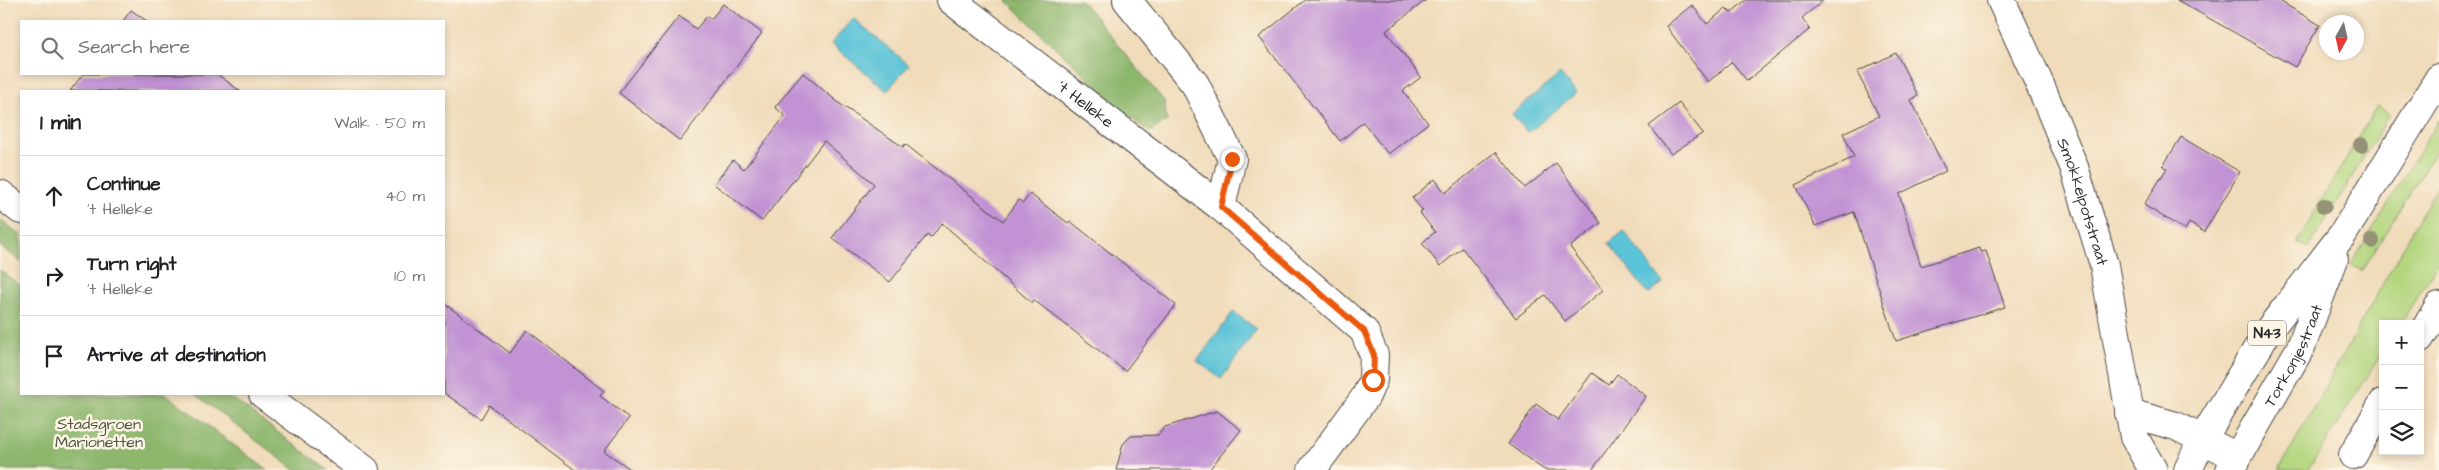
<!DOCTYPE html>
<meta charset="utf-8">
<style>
body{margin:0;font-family:"Architects Daughter",sans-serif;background:#f2f2f2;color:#202124}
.controls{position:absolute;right:15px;bottom:15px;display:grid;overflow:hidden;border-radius:0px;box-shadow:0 2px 8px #0003}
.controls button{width:45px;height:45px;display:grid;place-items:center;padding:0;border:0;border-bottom:1px solid #e0e0e0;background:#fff;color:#202124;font:25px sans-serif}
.compass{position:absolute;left:2319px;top:15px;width:45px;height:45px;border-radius:50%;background:#fff;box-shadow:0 2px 8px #0003;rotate:188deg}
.stop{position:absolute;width:15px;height:15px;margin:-11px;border:4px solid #ea580c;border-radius:50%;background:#fff}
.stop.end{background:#ea580c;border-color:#fff;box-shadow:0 1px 5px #0008}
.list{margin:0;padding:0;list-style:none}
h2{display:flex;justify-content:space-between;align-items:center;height:65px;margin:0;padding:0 20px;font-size:21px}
h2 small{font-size:16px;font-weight:400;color:#757577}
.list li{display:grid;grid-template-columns:32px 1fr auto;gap:15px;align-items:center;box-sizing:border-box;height:80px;padding:0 20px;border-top:1px solid #e0e0e0}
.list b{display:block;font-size:19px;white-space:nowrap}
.list p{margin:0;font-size:16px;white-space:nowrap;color:#757577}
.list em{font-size:16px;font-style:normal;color:#757577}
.icon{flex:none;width:28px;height:28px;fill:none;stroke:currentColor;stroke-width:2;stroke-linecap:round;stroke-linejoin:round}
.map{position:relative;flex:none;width:2439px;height:470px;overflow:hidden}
.search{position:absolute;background:#fff;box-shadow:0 2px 8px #0003;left:20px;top:20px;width:425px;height:55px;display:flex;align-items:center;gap:12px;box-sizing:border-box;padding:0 18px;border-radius:0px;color:#757577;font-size:19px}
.panel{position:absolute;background:#fff;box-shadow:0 2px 8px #0003;left:20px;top:90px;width:425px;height:305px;border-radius:0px}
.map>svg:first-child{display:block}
.green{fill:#b3d67f;stroke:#6f8055}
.forest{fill:#8eb76e;stroke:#5c714c}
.water{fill:#5cc4d8;stroke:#447882}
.building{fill:#c192d4}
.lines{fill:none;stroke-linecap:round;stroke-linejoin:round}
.minor-casing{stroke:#494540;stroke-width:30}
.primary-casing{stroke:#494540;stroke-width:30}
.minor{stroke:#fff;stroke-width:28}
.primary{stroke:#fff;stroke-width:28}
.tree{fill:#969277}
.route{stroke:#ea580c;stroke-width:6}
.labels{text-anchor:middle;stroke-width:5;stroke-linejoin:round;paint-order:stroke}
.shield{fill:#fcf5e5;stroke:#6a6863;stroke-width:1}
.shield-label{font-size:15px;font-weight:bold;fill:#2b2b2b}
.street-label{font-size:16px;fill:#2b2b2b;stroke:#fcf5e5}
.park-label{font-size:16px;fill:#4d5640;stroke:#fcf5e5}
</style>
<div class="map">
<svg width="2439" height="470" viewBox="0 0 2439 470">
<rect width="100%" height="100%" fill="#fcf5e5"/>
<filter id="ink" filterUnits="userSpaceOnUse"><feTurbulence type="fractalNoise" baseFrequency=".02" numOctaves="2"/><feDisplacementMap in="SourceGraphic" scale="10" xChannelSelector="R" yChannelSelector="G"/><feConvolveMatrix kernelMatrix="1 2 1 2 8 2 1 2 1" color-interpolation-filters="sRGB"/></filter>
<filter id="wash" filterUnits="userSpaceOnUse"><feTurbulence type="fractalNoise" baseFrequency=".0096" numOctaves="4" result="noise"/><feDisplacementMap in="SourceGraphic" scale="20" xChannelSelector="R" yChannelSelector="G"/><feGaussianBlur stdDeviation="1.12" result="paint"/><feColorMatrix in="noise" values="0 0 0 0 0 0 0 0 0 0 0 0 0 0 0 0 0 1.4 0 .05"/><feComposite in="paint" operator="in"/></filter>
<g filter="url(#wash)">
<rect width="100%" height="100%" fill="#f0dbba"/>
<g class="green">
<path d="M2377,106L2390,114L2309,248L2297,242Z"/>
<path d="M2439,119V146L2362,271L2351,265Z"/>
<path d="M2439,183V262L2400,324H2383V352L2308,470H2279Z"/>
</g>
<g class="forest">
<path d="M1006,0H1081L1164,101L1167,121L1150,132L1123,112Z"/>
<path d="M0,219L21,235V262L0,246Z"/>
<path d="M0,270L21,286V394H166L267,470H0Z"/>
<path d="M195,394H227L328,470H295Z"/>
</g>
<g class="water">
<path d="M853,18L909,65L887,91L831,44Z"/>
<path d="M1560,74L1576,93L1528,133L1512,114Z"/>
<path d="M1624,231L1663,283L1648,294L1609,243Z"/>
<path d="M1233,312L1257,329L1221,379L1197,361Z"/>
</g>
<g id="blocks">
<g class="building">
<path d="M1305,0H1426L1386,31L1421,77L1403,91L1428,123L1388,154L1363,122L1340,141L1259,37Z"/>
<path d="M1746,0H1824L1802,18L1810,29L1747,81L1732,62L1708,82L1666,26L1692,5L1707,24L1726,8L1731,13Z"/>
<path d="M2177,0H2278L2320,25L2295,67Z"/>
<path d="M723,4L762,33L680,141L619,93L679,16L696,29L707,16L711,19Z"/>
<path d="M131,10L147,21H123Z"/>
<path d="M1896,53L1918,96L1911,100L1946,171L1899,194L1921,266L1979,248L1980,252L1986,251L2005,307L1896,341L1854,212L1815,226L1796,185L1854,157L1843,133L1879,116L1857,72Z"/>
<path d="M803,73L840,104L903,147L905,144L1003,221L1019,200L1023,203L1030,194L1068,223L1070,221L1176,305L1125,371L1034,300L1032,303L942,223L931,238L927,235L890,282L832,238L874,184L824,141L762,221L714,184L733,160L744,169L785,116L775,107Z"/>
<path d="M83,74H217L240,91H70Z"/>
<path d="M1679,103L1703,133L1671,154L1649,126Z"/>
<path d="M2181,137L2240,172L2204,232L2189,223L2185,230L2144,205L2167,168L2163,166Z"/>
<path d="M1496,152L1525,188L1556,163L1601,223L1570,247L1603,290L1565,321L1545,295L1516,318L1462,248L1440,266L1422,243L1435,232L1420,213L1423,211L1412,198L1435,179L1445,193Z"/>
<path d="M444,303L510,353L527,330L604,391L600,396L629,418L604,451L632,470H575L489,405L481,419L444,393Z"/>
<path d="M1592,373L1609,385L1617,374L1646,396L1592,470H1544L1508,444L1536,404L1558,420Z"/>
<path d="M1217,411L1241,430L1209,470H1116L1123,444L1131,436L1158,435L1165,427Z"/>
</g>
</g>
</g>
<g filter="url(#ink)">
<use href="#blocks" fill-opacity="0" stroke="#494540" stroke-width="1"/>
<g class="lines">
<g class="minor-casing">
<g id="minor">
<path id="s1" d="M951,0L1221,207L1364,331L1374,355L1373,380L1366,396L1312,470"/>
<path d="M1127,0L1195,84L1232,159L1221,207"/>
<path id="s2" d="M2001,0L2041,87L2074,167L2104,265L2134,437L2153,470"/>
<path d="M0,194L21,210"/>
<path d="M2420,338L2439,306"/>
<path d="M263,394L365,470"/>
<path d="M2129,413L2176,426L2237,457"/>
<path d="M2353,455L2383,403"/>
</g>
</g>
<g class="primary-casing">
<g id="primary">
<path d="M2188,470L2202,440L2268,331L2343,234L2439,78"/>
<path id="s3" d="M2230,470L2301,347L2334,259"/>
</g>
</g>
<use href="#minor" class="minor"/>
<use href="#primary" class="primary"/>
</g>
<g class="tree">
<circle cx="2361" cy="145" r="8"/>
<circle cx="2324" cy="206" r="8"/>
<circle cx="2372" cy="241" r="8"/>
</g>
</g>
<g class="lines" filter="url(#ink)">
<path class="route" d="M1232,159L1221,207L1364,331L1374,355L1373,380"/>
</g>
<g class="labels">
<rect class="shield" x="2248" y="320.5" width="38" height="25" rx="4"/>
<g class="shield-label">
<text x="2267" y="338">N43</text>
</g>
<g class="street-label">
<text dy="6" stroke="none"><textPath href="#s1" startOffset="170">'t Helleke</textPath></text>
<text dy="6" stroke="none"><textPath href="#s2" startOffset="218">Smokkelpotstraat</textPath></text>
<text dy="6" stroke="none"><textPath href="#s3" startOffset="131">Torkonjestraat</textPath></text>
</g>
<g class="park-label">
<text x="99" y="429">Stadsgroen<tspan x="99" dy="18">Marionetten</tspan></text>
</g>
</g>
</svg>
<div class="controls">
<button>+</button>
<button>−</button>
<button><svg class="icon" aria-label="layers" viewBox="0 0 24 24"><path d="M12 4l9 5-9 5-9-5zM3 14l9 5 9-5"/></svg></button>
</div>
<svg class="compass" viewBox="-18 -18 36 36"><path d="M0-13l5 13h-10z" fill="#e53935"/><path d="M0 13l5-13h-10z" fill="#757577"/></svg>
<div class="stop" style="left:1373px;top:380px"></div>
<div class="stop end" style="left:1232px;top:159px"></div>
<div class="search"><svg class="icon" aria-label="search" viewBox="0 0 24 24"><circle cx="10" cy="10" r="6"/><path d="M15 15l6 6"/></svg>Search here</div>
<section class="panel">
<h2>1 min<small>Walk · 50 m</small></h2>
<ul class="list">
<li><svg class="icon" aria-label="ahead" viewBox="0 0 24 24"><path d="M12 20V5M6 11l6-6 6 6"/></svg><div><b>Continue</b><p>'t Helleke</p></div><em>40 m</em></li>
<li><svg class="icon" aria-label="right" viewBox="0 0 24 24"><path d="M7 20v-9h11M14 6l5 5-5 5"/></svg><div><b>Turn right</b><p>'t Helleke</p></div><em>10 m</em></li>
<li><svg class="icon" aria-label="arrive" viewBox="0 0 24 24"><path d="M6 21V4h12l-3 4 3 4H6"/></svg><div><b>Arrive at destination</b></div></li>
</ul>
</section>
</div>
